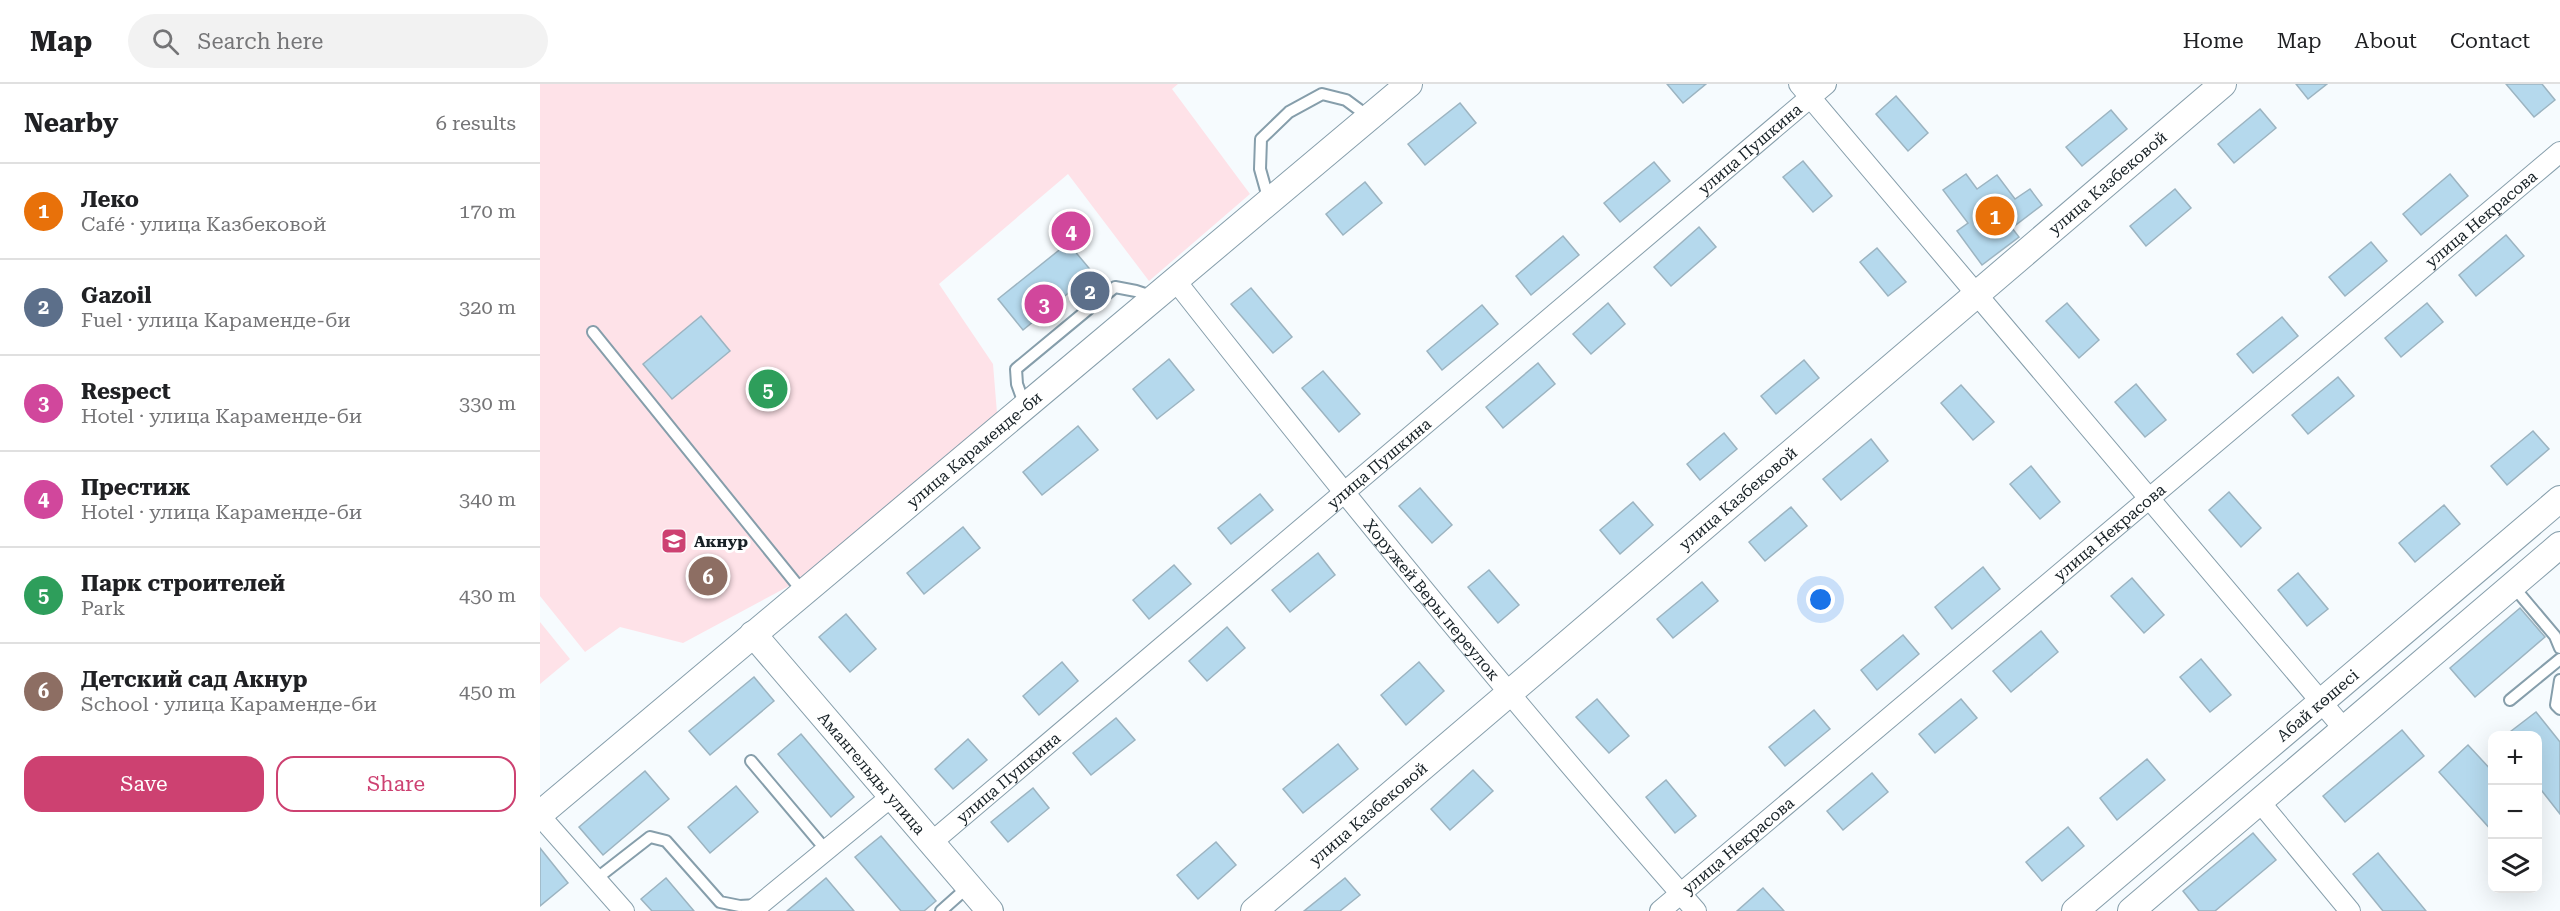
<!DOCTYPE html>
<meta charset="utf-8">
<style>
body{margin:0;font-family:"Roboto Serif",serif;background:#f2f2f2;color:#202124}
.controls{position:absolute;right:18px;bottom:18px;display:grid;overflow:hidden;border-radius:12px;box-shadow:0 6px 24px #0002}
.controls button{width:54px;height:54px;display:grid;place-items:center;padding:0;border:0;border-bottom:2px solid #e0e0e0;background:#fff;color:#202124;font:30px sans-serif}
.you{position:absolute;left:1281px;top:516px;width:21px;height:21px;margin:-15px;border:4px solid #fff;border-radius:50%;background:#1a73e8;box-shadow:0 0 0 9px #1a73e833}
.badge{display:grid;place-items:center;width:39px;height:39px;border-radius:50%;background:#cd4171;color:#fff;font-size:20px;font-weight:700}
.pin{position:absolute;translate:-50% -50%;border:3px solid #fff;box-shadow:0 2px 6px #0006}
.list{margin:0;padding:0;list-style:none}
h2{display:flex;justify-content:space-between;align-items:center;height:78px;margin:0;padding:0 24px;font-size:26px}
h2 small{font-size:20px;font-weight:400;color:#757577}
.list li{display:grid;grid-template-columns:39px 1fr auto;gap:18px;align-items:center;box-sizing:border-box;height:96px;padding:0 24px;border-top:2px solid #e0e0e0}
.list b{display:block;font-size:22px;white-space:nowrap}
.list p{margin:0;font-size:20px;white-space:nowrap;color:#757577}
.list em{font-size:20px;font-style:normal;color:#757577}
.actions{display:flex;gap:12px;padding:18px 24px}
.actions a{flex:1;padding:14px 0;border:2px solid #cd4171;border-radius:18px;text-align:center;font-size:21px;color:#cd4171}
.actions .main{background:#cd4171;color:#fff}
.icon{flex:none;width:33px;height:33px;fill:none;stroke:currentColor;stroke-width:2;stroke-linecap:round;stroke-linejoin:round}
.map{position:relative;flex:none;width:2020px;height:827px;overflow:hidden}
header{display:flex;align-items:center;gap:36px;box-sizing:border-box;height:84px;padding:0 30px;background:#fff;border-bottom:2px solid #e0e0e0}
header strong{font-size:28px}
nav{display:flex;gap:33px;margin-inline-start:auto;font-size:21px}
.search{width:420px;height:54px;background:#f2f2f2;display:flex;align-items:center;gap:15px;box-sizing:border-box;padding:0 21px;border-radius:33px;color:#757577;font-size:22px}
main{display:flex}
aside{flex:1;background:#fff}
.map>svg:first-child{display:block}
.green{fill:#fee2e8}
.building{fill:#b5d9ed;stroke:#9cb4c1;stroke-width:1.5}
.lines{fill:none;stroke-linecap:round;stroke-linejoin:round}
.service-casing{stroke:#869eab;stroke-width:14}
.minor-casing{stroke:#869eab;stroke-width:22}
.tertiary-casing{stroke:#869eab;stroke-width:28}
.service{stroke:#fff;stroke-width:10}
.minor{stroke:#fff;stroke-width:20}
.tertiary{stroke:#fff;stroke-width:26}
.labels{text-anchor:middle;stroke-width:6;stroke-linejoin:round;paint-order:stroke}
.street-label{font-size:16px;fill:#172126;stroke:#fff}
.poi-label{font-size:16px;font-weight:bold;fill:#172126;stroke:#fff;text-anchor:start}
</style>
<header>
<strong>Map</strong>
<div class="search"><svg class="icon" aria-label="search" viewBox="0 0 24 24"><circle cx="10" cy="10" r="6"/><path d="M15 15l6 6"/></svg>Search here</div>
<nav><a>Home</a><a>Map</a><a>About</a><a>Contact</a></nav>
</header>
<main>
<aside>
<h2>Nearby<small>6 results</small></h2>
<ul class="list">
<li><span class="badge" style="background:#e8710a">1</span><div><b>Леко</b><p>Café · улица Казбековой</p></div><em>170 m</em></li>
<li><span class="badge" style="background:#5c6f8a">2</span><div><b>Gazoil</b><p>Fuel · улица Караменде-би</p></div><em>320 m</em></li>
<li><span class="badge" style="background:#d1479c">3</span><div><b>Respect</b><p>Hotel · улица Караменде-би</p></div><em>330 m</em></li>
<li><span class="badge" style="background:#d1479c">4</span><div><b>Престиж</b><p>Hotel · улица Караменде-би</p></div><em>340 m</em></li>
<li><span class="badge" style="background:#2e9e5b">5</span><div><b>Парк строителей</b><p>Park</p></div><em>430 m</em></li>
<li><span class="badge" style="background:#8d6e63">6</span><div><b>Детский сад Акнур</b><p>School · улица Караменде-би</p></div><em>450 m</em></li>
</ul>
<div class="actions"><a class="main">Save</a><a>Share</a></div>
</aside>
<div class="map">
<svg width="2020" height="827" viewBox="0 0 2020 827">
<rect width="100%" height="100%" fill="#f6fbfe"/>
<g class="green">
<path d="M0,0H638L632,5L710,110L609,197L528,90L399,200L453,280L457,329L264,494L143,559L80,543L45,568L0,512Z"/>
<path d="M0,538L30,575L0,600Z"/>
</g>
<g class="building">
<path d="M1127,0H1166L1143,19Z"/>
<path d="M1756,0H1787L1768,15Z"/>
<path d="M1966,0H2002L2015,16L1994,33Z"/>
<path d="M1356,12L1388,49L1368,67L1336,30Z"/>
<path d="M920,19L936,39L885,81L868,60Z"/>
<path d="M1720,25L1736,44L1694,79L1678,60Z"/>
<path d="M1571,26L1587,45L1542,82L1526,63Z"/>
<path d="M1263,77L1292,112L1273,128L1243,93Z"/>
<path d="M1114,78L1130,97L1080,138L1064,119Z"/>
<path d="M1426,90L1437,105L1457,91L1475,115L1490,105L1502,121L1472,144L1479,153L1442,181L1417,147L1428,139L1403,106Z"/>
<path d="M1910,90L1928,112L1881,151L1863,130Z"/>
<path d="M825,98L842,119L803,151L786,130Z"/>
<path d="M1635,105L1651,124L1606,162L1590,142Z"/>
<path d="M1159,143L1176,163L1131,202L1114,183Z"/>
<path d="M1966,151L1984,172L1936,212L1919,191Z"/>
<path d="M1023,152L1039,171L991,211L976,192Z"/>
<path d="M1831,158L1847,177L1805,212L1789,193Z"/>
<path d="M528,159L553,189L483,246L458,215Z"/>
<path d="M1337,164L1366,198L1348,212L1320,178Z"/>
<path d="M711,204L752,253L733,269L691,220Z"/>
<path d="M1068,219L1085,240L1051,270L1033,250Z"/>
<path d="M1527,219L1559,256L1539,274L1506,237Z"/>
<path d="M1887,219L1903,238L1861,273L1845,254Z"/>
<path d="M942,221L958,240L902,286L887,267Z"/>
<path d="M161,232L190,267L132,315L103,280Z"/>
<path d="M1742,233L1758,252L1713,289L1697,270Z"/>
<path d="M629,275L654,306L617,335L593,305Z"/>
<path d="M1264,276L1279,294L1236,330L1221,312Z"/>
<path d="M998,279L1015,300L963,344L946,323Z"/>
<path d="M783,287L820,330L799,348L762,304Z"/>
<path d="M1798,293L1814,312L1768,350L1752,331Z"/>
<path d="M1596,300L1626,336L1605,353L1575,318Z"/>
<path d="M1421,301L1454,338L1433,356L1401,319Z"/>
<path d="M538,342L558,366L502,411L483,388Z"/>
<path d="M1993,347L2009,365L1967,401L1951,382Z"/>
<path d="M1184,349L1197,365L1160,396L1147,380Z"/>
<path d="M1331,355L1348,377L1301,416L1283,395Z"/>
<path d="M1491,382L1520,418L1500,435L1470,400Z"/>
<path d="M880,404L912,441L892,459L859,422Z"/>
<path d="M1689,408L1721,444L1701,463L1669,426Z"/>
<path d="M720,410L733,426L691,460L678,444Z"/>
<path d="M1093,418L1113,441L1080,470L1060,446Z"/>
<path d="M1904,421L1920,440L1875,478L1859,459Z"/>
<path d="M1251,423L1267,442L1225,477L1209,458Z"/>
<path d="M423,443L440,464L384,510L367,489Z"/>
<path d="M778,469L795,491L750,528L732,506Z"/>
<path d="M634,481L651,500L609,535L593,516Z"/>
<path d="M1443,483L1460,505L1412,545L1395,523Z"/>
<path d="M949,486L979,521L958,539L928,503Z"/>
<path d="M1758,489L1788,525L1767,542L1738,506Z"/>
<path d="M1592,494L1624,531L1604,549L1571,512Z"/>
<path d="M1162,498L1178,517L1133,554L1117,535Z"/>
<path d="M1980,524L2005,553L1935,613L1910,584Z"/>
<path d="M306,530L336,565L310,588L279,553Z"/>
<path d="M687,543L705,564L667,597L649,577Z"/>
<path d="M1501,547L1518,568L1471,608L1453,587Z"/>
<path d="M1363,551L1379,570L1337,606L1321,586Z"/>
<path d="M1661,575L1691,611L1670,628L1640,593Z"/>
<path d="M522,578L538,597L499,631L483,612Z"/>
<path d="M879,578L904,607L866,641L841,611Z"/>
<path d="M214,593L234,617L170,671L149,647Z"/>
<path d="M1057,615L1089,652L1069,669L1036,633Z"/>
<path d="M1421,615L1437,634L1395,669L1379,650Z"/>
<path d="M1274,626L1290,645L1245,682L1229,663Z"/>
<path d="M1996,628L2020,658V730L1998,702V651H1966Z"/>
<path d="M576,634L595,656L551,691L533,669Z"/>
<path d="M1862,646L1884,672L1805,738L1783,712Z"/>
<path d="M261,650L314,713L291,733L238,670Z"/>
<path d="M428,655L447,676L413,705L395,685Z"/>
<path d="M798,660L818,685L763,729L743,705Z"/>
<path d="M1928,661L1953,688V748L1899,688Z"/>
<path d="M1607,675L1625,696L1577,736L1560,714Z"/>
<path d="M933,686L953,707L910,746L891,725Z"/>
<path d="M105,687L129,715L63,771L39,743Z"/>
<path d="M1332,689L1348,708L1303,746L1287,727Z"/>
<path d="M1126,696L1156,732L1135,749L1106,713Z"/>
<path d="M196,702L218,728L170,769L148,743Z"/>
<path d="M493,704L509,724L468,758L451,738Z"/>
<path d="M1528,743L1544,762L1502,797L1486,778Z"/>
<path d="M1713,749L1736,776L1675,827H1659L1643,807Z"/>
<path d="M341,752L396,817L384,827H361L315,773Z"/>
<path d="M676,758L696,781L658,815L637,791Z"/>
<path d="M0,764L28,799L0,822Z"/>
<path d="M1838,769L1886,827H1843L1813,790Z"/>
<path d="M126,794L154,827H112L101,815Z"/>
<path d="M286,794L314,827H247Z"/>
<path d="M805,794L820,811L800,827H764Z"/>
<path d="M1223,804L1244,827H1197Z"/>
</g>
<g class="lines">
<g class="service-casing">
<g id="service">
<path d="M729,117L720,85L721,55L749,28L782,10L806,16L829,33"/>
<path d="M53,248L263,508"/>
<path d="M485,322L477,300L476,285L575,203L596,207L614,213"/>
<path d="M1972,501L2015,552L2020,564"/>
<path d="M2020,596L2016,621L2020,625"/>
<path d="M1970,616L2020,575"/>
<path d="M211,677L286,766"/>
<path d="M56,795L110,753L126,757L180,818L200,822L217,821"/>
<path d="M401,827L429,802"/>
</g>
</g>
<g class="minor-casing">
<g id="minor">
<path d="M1259,0L1804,645"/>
<path id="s1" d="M635,196C804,411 976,622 1156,827"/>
<path d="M1719,717L1810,827"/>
<path d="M0,732L84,827"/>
<path id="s2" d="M392,758L1286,0"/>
<path d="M212,827L352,712"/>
<path id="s3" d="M1120,827L2020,68"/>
</g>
</g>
<g class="tertiary-casing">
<g id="tertiary">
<path id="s4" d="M213,550L450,827"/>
<path id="s5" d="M0,730L869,0"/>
<path id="s6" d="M714,827L1683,0"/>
<path id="s7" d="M1535,827L2020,415"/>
<path d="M1591,827L2020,461"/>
</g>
</g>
<use href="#service" class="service"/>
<use href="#minor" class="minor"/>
<use href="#tertiary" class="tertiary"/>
</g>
<defs>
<g id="school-square" transform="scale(1.35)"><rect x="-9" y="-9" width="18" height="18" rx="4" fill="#cd4171" stroke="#fff"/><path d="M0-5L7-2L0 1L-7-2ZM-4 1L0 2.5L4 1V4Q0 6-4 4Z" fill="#fff"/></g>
</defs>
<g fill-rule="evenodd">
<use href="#school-square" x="134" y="457"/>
</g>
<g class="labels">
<g class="street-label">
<text dy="6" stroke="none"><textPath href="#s2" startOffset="1072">улица Пушкина</textPath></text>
<text dy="6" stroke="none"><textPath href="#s6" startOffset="1122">улица Казбековой</textPath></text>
<text dy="6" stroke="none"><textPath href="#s3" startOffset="1074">улица Некрасова</textPath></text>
<text dy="6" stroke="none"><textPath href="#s5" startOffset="567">улица Караменде-би</textPath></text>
<text dy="6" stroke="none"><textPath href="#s2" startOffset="586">улица Пушкина</textPath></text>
<text dy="6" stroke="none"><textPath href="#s6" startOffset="636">улица Казбековой</textPath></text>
<text dy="6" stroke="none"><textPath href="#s3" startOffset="588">улица Некрасова</textPath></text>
<text dy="6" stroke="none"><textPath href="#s1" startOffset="410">Хоружей Веры переулок</textPath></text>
<text dy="6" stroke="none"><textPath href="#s7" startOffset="318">Абай көшесі</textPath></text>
<text dy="6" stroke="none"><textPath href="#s4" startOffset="183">Амангельды улица</textPath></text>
<text dy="6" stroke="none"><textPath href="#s2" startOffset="100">улица Пушкина</textPath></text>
<text dy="6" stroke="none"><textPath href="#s6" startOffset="150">улица Казбековой</textPath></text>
<text dy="6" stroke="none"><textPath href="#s3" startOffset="102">улица Некрасова</textPath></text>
</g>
<g class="poi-label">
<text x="154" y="463">Акнур</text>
</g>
</g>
</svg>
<div class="controls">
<button>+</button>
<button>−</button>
<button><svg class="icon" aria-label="layers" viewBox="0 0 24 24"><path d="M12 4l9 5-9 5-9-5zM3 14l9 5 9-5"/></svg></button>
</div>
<div class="you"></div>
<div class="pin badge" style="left:1455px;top:132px;background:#e8710a">1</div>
<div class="pin badge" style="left:550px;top:207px;background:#5c6f8a">2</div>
<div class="pin badge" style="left:504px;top:220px;background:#d1479c">3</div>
<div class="pin badge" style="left:531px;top:147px;background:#d1479c">4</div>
<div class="pin badge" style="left:228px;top:305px;background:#2e9e5b">5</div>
<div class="pin badge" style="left:168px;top:492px;background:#8d6e63">6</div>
</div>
</main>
